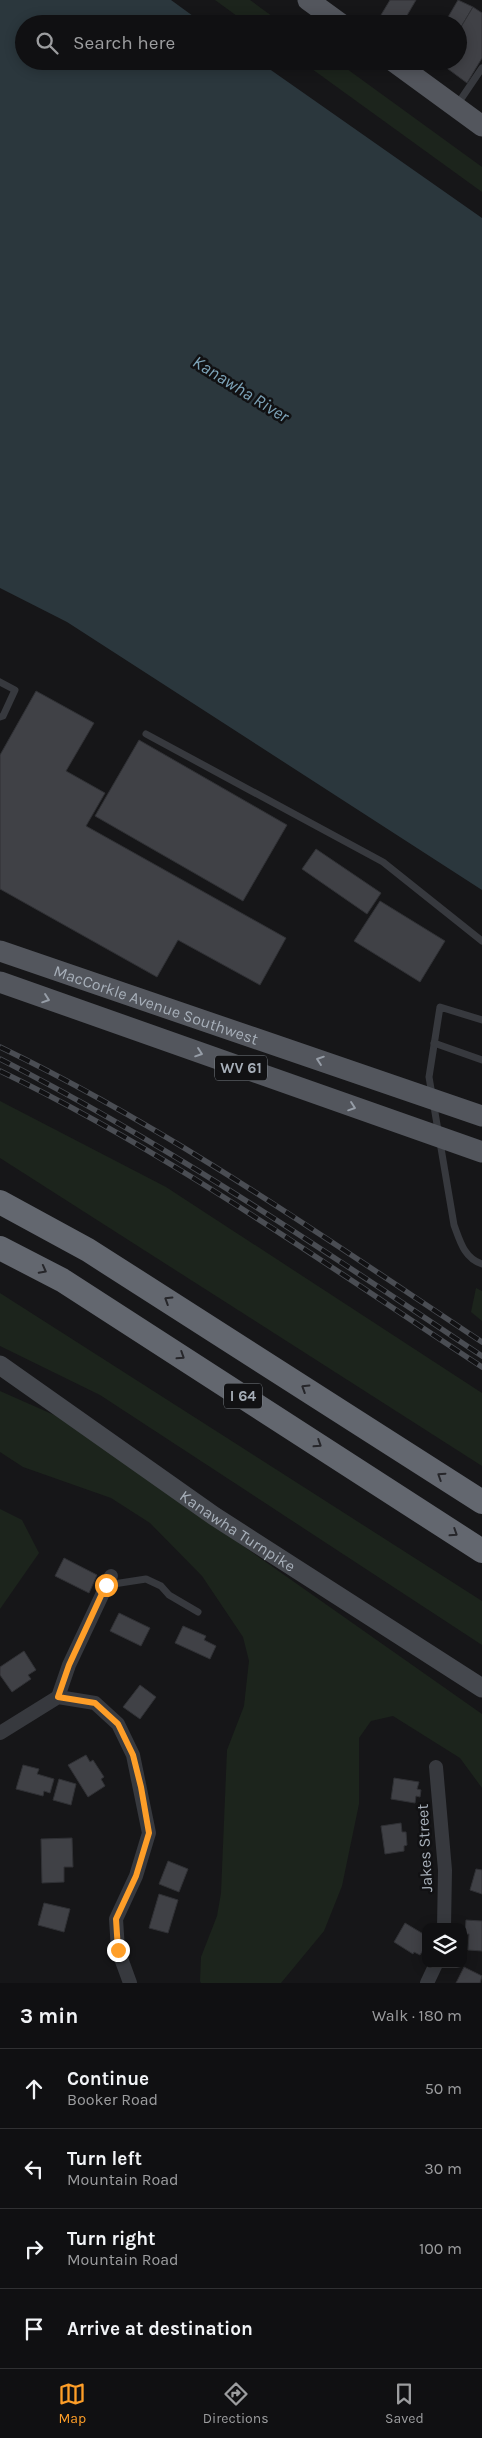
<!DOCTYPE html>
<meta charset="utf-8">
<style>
body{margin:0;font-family:Karla,sans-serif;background:#19191b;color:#f1f3f6}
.controls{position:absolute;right:15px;bottom:15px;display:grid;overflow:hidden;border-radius:10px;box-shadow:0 2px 12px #0003}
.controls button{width:45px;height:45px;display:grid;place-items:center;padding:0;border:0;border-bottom:1px solid #303032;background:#101012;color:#f1f3f6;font:25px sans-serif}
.stop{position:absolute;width:15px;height:15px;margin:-11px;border:4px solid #fe9e28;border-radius:50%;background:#fff}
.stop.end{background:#fe9e28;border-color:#fff;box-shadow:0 1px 5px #0008}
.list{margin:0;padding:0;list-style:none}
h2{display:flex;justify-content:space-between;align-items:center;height:65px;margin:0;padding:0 20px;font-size:21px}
h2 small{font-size:16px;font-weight:400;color:#9c9d9f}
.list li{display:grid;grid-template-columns:32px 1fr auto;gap:15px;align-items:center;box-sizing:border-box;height:80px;padding:0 20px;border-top:1px solid #303032}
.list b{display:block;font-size:19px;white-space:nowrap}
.list p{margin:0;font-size:16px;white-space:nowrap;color:#9c9d9f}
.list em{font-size:16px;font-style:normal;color:#9c9d9f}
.icon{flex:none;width:28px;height:28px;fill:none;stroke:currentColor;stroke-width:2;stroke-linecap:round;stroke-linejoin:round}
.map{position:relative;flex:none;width:482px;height:1983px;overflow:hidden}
.search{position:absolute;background:#101012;box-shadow:0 2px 12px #0003;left:15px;right:15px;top:15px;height:55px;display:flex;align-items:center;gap:12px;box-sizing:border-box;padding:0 18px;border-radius:28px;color:#9c9d9f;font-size:19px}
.sheet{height:385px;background:#101012}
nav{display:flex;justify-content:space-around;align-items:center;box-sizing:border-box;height:70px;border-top:1px solid #303032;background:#101012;font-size:14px;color:#9c9d9f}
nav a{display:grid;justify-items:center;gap:2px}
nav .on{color:#fe9e28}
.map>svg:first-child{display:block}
.green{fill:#1c241c}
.water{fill:#2b373d}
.building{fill:#404146;stroke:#303135}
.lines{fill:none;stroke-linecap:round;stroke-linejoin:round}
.service{stroke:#37393e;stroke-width:7}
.minor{stroke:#37393e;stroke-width:14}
.secondary{stroke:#45484e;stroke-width:19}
.primary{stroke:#53565d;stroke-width:21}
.motorway{stroke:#63676f;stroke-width:24}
.rail-casing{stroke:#4a4d53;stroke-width:5.5}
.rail{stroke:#111113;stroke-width:4;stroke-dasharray:11;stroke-linecap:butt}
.oneway{stroke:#969da7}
.oneway2{stroke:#26262a}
.route{stroke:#fe9e28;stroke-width:6}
.labels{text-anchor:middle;stroke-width:5;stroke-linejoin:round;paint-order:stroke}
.shield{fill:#111113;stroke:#7a8087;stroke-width:1}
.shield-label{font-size:15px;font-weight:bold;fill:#a7afb9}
.street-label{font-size:16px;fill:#a7afb9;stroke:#111113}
.water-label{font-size:18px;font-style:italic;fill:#7ca2b7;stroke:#111113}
</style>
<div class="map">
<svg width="482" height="1983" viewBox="0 0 482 1983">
<rect width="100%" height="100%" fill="#161618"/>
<g class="green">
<path d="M215,0H250L283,24H248Z"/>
<path d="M301,61H336L482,167V192Z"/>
<path d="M0,1101L166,1187L482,1393V1466L0,1158Z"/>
<path d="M476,1288L482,1291V1321L471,1312Z"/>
<path d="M0,1293L482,1601V1645L100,1395L0,1346Z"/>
<path d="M0,1391L61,1418L482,1714V1788L460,1758L393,1716L371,1721L359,1738V1804L342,1886L324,1931L281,1983H201L200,1981L201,1957L217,1916L221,1893L227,1750L244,1706L249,1661L243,1637L202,1576L150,1523L111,1498L23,1467L0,1452Z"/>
<path d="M0,1509L22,1520L39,1553L0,1609Z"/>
</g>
<path class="water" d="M0,0H171L204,24H24V61H258L482,218V890L67,622L0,588Z"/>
<g class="building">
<path d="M390,0H416L402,24H384L378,20Z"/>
<path d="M458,0L473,7L458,32V24H444Z"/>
<path d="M473,7L482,13V58L467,83L440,63L441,61H458V32Z"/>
<path d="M36,691L94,723L66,771L105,793L86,826L286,938L260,985L178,940L157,977L0,889V755Z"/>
<path d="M139,740L287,825L243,901L95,816Z"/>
<path d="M316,849L381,893L367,914L302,869Z"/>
<path d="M380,901L445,941L420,982L354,941Z"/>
<path d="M64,1558L97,1575L89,1593L55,1576Z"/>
<path d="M119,1613L150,1628L141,1646L110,1631Z"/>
<path d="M183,1626L206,1636L204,1640L216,1646L210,1659L175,1643Z"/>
<path d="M24,1651L36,1670L28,1675L31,1679L12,1692L0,1675V1667Z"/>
<path d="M140,1685L156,1697L140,1719L123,1707Z"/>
<path d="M86,1755L90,1762L93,1760L104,1777L101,1779L105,1786L88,1797L68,1765Z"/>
<path d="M23,1765L39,1769L37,1774L54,1779L50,1793L44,1791L43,1796L16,1789Z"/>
<path d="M394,1778L419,1782L417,1789L421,1790L420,1797L416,1796L415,1803L391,1799Z"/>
<path d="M59,1779L76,1784L71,1805L53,1800Z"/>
<path d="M401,1823L402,1832H406L407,1845L404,1846V1851L385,1854L381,1826Z"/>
<path d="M72,1838L73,1867H64V1882L42,1883L41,1839Z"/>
<path d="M168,1861L188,1869L179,1892L159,1884Z"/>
<path d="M476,1869L482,1870V1894L470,1890Z"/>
<path d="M159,1894L178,1900L168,1933L149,1928Z"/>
<path d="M44,1903L70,1909L64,1932L38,1925Z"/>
<path d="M466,1920L482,1921V1951L468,1950L469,1934H465Z"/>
<path d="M405,1923L425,1935L423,1939L426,1940V1945L420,1955L414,1952L413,1954L394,1942Z"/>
<path d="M464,1967L482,1976L480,1983H456Z"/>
</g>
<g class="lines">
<g class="service">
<path d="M457,105L482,68"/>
<path d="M0,682L15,690L3,716L0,717"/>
<path d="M146,734L383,862L482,941"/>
<path d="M482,1020L440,1007L429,1077L454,1225C460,1241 464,1258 482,1264"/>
<path d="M434,1043L482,1060"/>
<path d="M107,1585L146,1579L161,1586L169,1595L198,1612"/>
</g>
<g class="minor">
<path d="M58,1697L69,1665L111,1576"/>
<path d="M0,1733L58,1697L95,1703L118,1724L133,1755L149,1833L136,1876L116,1919L118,1950L130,1983"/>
<path d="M436,1767L445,1870L444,1927"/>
<path d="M427,1983L436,1964"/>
</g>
<path class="secondary" id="s1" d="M0,1365L214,1516L482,1688"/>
<g class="primary">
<path d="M308,0L341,24"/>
<path d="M393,61L482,126"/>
<path id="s2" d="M0,951L482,1116"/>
<path d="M0,982L482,1152"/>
</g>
<g class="motorway">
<path d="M0,1202L88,1250L482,1502"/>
<path d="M0,1248L62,1280L482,1551"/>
</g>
<g class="rail-casing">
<g id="rail">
<path d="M0,1047C170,1129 325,1238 482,1342"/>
<path d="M0,1059C169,1145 325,1251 482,1356"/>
<path d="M0,1071C170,1153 325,1264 482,1367"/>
</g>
</g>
<use href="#rail" class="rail"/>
</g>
<defs><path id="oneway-chevron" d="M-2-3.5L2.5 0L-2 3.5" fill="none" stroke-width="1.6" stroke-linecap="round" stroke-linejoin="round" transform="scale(1.25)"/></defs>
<g class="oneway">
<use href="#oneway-chevron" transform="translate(46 999) rotate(19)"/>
<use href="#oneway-chevron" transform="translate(199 1053) rotate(19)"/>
<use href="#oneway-chevron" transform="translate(320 1060) rotate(-161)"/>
<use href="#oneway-chevron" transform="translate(352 1107) rotate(19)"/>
</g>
<g class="oneway2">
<use href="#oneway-chevron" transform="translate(43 1270) rotate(28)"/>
<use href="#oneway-chevron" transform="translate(168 1300) rotate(-148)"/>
<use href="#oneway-chevron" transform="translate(181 1356) rotate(33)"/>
<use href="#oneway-chevron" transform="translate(305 1388) rotate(-148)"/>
<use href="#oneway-chevron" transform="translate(318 1444) rotate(33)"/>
<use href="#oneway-chevron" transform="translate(441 1476) rotate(-147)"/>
<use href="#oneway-chevron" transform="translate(454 1533) rotate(33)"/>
</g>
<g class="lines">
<path class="route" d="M106,1585L69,1665L58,1697L95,1703L118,1724L133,1755L141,1787L149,1833L136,1876L116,1919L118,1950"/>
</g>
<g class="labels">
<g class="shield">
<rect x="215" y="1055.5" width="52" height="25" rx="4"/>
<rect x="224" y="1383.5" width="38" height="25" rx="4"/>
</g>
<g class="shield-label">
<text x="241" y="1073">WV 61</text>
<text x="243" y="1401">I 64</text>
</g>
<g class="street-label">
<text dy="6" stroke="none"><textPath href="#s2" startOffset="165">MacCorkle Avenue Southwest</textPath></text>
<text dy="6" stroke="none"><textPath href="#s1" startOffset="290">Kanawha Turnpike</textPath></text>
<text transform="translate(424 1848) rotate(-93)" y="6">Jakes Street</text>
</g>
<g class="water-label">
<text transform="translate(241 389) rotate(32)" y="6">Kanawha River</text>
</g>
</g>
</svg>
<div class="controls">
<button><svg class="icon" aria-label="layers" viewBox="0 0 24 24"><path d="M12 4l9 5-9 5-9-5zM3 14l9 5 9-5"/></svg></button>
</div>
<div class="stop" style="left:106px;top:1585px"></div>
<div class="stop end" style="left:118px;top:1950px"></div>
<div class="search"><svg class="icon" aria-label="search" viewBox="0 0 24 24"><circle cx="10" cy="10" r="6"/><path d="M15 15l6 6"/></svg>Search here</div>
</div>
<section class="sheet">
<h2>3 min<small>Walk · 180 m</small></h2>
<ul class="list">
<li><svg class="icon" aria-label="ahead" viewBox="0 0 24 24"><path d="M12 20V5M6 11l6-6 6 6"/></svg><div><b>Continue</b><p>Booker Road</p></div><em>50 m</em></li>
<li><svg class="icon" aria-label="left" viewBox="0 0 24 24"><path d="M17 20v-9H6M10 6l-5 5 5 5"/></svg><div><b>Turn left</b><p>Mountain Road</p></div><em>30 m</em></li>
<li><svg class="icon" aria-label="right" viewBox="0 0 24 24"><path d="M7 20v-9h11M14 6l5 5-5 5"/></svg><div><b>Turn right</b><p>Mountain Road</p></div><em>100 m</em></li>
<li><svg class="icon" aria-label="arrive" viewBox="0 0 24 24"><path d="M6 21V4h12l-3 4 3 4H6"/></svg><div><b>Arrive at destination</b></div></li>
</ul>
</section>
<nav>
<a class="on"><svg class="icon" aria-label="map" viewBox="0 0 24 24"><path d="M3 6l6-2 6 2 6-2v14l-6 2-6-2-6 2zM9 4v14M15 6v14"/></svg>Map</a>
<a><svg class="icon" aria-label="directions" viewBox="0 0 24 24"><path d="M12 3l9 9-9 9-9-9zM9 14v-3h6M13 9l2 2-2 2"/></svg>Directions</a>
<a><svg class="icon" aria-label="saved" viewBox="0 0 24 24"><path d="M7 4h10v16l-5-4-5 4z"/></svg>Saved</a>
</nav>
